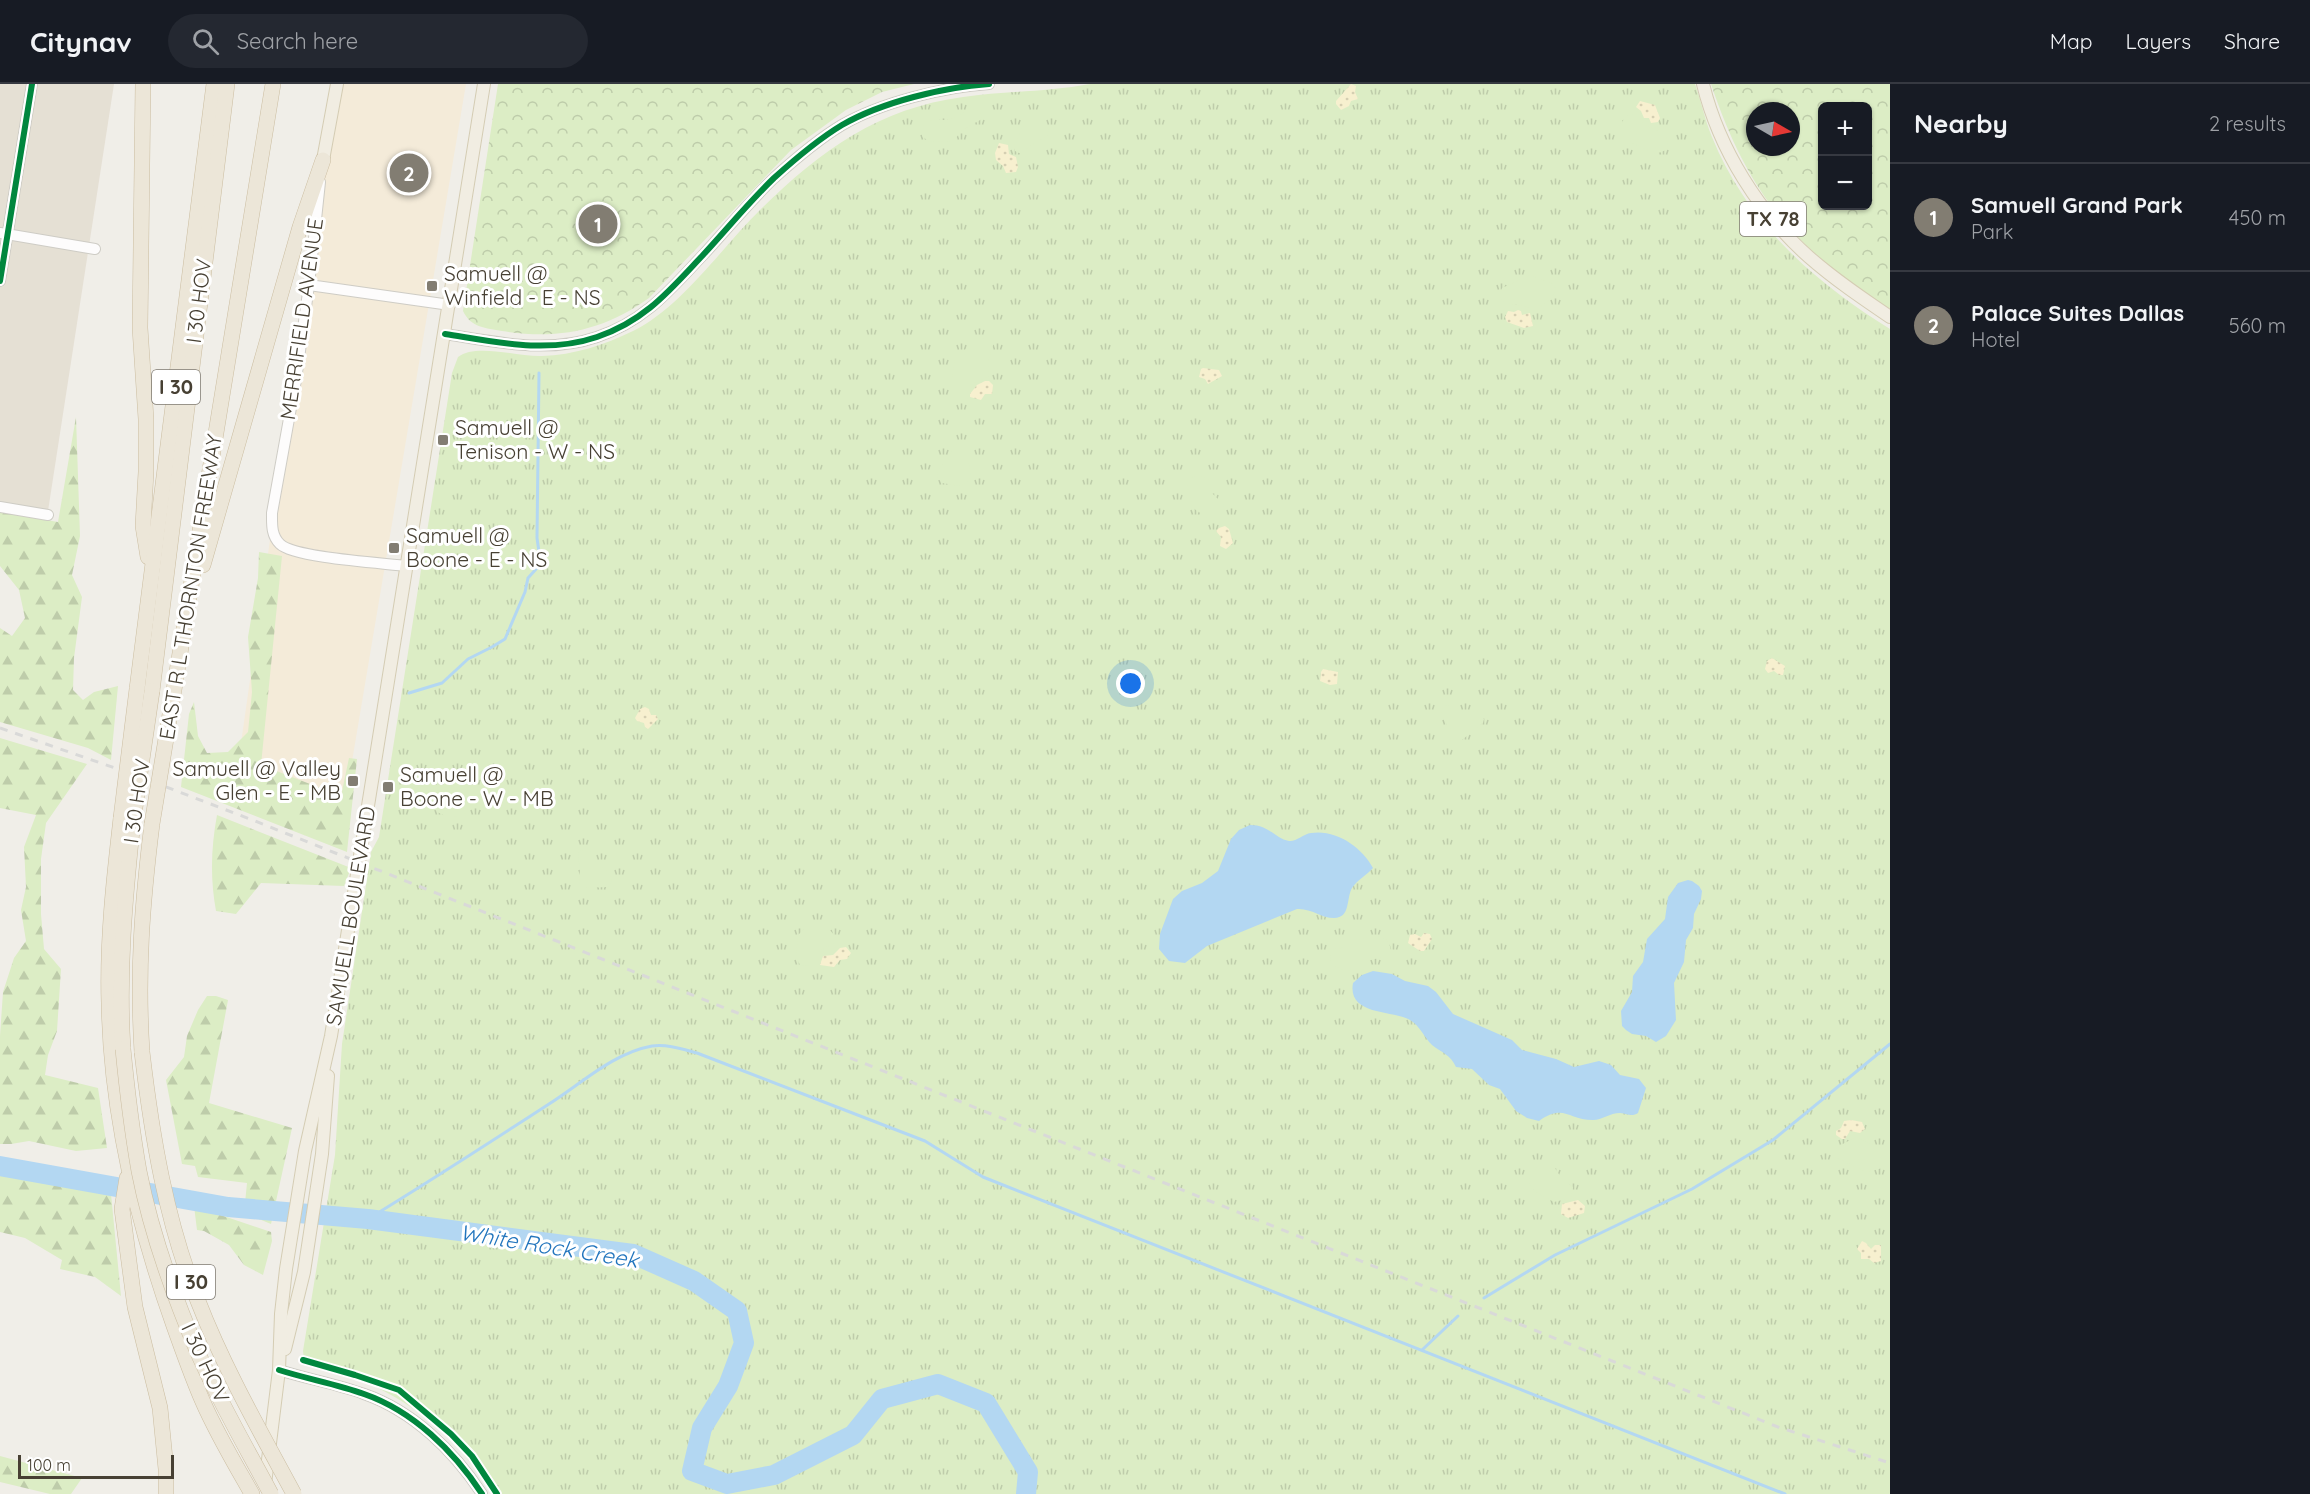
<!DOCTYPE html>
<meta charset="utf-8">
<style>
body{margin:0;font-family:Quicksand,sans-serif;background:#242831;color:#f1f3f6}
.controls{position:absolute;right:18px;top:18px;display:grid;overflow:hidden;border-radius:9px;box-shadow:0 2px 4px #0004}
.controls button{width:54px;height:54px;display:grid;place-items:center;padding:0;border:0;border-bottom:2px solid #363941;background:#171b24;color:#f1f3f6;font:30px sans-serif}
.compass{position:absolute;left:1746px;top:18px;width:54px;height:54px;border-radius:50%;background:#171b24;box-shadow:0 2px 4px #0004;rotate:99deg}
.scale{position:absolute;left:18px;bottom:15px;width:156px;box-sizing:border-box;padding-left:6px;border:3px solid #474033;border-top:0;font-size:16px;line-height:21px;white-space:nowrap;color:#474033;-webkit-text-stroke:4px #fff;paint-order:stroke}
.you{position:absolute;left:1131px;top:600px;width:21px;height:21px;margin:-15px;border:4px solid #fff;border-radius:50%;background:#1a73e8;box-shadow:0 0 0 9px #1a73e833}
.badge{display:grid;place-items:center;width:39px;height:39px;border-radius:50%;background:#827d72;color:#fff;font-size:20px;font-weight:700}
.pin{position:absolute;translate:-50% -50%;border:3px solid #fff;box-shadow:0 2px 6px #0006}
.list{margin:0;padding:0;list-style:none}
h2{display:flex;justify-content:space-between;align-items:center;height:78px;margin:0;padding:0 24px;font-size:26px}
h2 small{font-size:20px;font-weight:400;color:#9ea1a6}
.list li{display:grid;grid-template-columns:39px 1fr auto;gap:18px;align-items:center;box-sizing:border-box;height:108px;padding:0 24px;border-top:2px solid #363941}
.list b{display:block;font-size:22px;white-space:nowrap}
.list p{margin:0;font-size:20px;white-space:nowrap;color:#9ea1a6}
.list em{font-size:20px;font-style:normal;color:#9ea1a6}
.icon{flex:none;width:33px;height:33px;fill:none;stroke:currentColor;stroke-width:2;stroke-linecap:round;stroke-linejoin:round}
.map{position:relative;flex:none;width:1890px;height:1410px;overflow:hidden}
header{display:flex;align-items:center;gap:36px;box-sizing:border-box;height:84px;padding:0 30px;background:#171b24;border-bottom:2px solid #363941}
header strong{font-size:28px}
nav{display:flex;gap:33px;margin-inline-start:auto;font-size:21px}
.search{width:420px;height:54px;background:#242831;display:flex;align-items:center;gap:15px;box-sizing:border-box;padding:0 21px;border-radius:33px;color:#9ea1a6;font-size:22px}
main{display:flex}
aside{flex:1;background:#171b24}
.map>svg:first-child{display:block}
.residential{fill:#e5e0d4}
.commercial{fill:#f4ebd9}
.grass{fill:url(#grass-tufts)}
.forest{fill:url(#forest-firs)}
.sand{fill:url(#sand-dots)}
.park{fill:url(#park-crowns);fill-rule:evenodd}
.pitch{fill:#dcedc5}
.water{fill:#b3d7f2}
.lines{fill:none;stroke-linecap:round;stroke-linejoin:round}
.stream{stroke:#b3d7f2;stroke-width:3}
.river{stroke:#b3d7f2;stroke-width:20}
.minor-casing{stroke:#ceccc5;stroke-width:12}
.major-casing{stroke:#d4ccb3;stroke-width:14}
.highway-casing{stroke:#cbbda0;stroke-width:16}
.minor{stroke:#fdfcfc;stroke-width:10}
.major{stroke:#f1ede2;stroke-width:12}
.highway{stroke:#ece6d8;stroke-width:15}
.rail{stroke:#d9d9d8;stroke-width:3;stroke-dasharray:8 8;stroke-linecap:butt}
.highway-bridge-casing{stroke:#cbbda0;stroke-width:16;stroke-linecap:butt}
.highway-bridge{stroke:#ece6d8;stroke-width:15}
.cycleway-casing{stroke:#fff;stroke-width:10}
.cycleway{stroke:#00873e;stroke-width:6}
.poi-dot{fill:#827d72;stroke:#fff;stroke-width:2}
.labels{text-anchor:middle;stroke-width:6;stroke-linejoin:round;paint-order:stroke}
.shield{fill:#fff;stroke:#7e7970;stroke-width:1.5}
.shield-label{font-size:20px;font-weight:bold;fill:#474033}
.poi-label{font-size:21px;fill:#474033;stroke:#fff;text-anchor:start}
.street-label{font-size:21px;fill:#474033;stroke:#fff}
.water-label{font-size:22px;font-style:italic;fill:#2275bd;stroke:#fff}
</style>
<header>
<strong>Citynav</strong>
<div class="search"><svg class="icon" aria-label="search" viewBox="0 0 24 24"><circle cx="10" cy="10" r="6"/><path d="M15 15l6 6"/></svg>Search here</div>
<nav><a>Map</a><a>Layers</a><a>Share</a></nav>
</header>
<main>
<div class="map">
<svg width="1890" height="1410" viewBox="0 0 1890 1410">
<defs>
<pattern id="grass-tufts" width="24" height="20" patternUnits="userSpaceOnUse" patternTransform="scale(1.5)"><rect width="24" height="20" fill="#dcedc5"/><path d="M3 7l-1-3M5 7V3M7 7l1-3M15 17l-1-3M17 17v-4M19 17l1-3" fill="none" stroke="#beccaa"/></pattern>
<pattern id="forest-firs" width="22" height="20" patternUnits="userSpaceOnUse" patternTransform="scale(1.5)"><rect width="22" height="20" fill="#dcedc5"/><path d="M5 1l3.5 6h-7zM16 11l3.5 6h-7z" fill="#beccaa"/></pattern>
<pattern id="sand-dots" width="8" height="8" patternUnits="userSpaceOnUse" patternTransform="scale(1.5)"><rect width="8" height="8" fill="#f7f0cf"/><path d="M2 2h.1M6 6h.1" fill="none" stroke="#d5cfb2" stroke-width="1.8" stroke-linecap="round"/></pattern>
<pattern id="park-crowns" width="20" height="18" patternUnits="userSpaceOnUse" patternTransform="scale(1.5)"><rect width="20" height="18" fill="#dcedc5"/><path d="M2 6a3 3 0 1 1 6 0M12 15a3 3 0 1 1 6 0" fill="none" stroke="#beccaa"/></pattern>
</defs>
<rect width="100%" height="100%" fill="#f0eee8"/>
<path class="residential" d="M0,0H114L46,440L0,433Z"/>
<path class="commercial" d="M335,0H466L343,731L237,687Z"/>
<path class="grass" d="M1090,0H1695C1701,17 1705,36 1712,53C1747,139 1813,197 1890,245V1410H492C462,1361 428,1329 376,1303C362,1295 311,1285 304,1275L303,1267L335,1071L342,960L371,768L379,753L452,289L458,273C476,259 518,273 542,272C574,271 604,261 633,247C682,223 722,163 761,125C820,67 879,24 963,13C1005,7 1048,8 1090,0Z"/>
<g class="forest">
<path d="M76,333L80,452L72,491L82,513L74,574L73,606L83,616L94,608L118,602L111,676L88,664L0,638V544L12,552L25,534L19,506L0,482V428L58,438Z"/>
<path d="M259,468L282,472L261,681L341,712L349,674L357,675L347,768L181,703L189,630L194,618L198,652L207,669L228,668L248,648L252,608L248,553L258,494Z"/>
<path d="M0,654L87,680L46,739L41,775V830L44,865L61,885L57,947L48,971L45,991L98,1004L107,1064L76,1067L29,1057L11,1060H0V952L3,908L14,874L26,857L21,826L26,803L24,763L36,731L0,724Z"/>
<path d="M217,731L351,784L344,802L261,799L236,830L216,827C210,794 211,764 217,731Z"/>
<path d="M207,912H216L228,916L209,1019L292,1044L271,1140L244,1129L247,1099L198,1093L195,1082L182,1080L166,996L184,973L187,952L198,926Z"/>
<path d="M0,1091L111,1110L121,1212L95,1193L60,1185L62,1176L25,1154L0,1148Z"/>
<path d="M194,1122L271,1148L272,1157L263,1191L244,1181L229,1161L204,1147L197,1146Z"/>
<path d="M0,1372L82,1394L71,1410H50L0,1398Z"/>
</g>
<g class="sand">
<path d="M1351,0L1356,2L1355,8L1358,15L1351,17L1349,22L1341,26L1336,20V17Z"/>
<path d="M1640,17L1655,21L1660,34L1658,38L1651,39L1649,34H1644L1641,27L1636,23Z"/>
<path d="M999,59L1008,61L1009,70L1016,73L1018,83L1016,88L1006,89L1003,82L996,76L995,69Z"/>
<path d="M1518,226L1521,227L1522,231L1530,229L1533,242L1524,244L1507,238L1505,233L1508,227L1514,228Z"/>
<path d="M1203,284L1219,286L1222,292L1208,300L1205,295L1199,293L1201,285Z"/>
<path d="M985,297H989L993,301L992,310H985L981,316L970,313V310L977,301Z"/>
<path d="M1225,442L1229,445L1233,459L1226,465L1220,462L1221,453L1216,447L1219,444Z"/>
<path d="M1772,574L1785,582L1783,591H1779L1774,587L1768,589L1765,585L1767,577Z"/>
<path d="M1323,585L1338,588L1337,600L1330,601L1320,597L1321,588Z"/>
<path d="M645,623L649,625L651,631H656L658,635L648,645L645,643L644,639L637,637L635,634L640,625Z"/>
<path d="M1424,849L1430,850L1432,855L1424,867H1420L1408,859L1410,851L1415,850L1421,853Z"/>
<path d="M846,863L851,869L847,875L840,876L834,883L820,881L823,872L833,871L840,864Z"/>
<path d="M1851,1036L1862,1038L1865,1045L1860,1049L1850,1047L1845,1055H1842L1836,1051V1047L1841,1044L1844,1037Z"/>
<path d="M1578,1116L1585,1122L1584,1129L1568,1134L1561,1130L1562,1120Z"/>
<path d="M1862,1157L1866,1159L1871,1165L1875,1161H1881V1177L1874,1179L1869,1175H1861V1169L1857,1165Z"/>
</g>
<g class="park">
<path d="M498,0H914L882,8L846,26L791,66L649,214C603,247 558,256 502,247C486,244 471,244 463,227Z"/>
<path d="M1711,0H1890V225C1794,165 1747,108 1711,0ZM1822,22H1868V122H1822ZM1755,27H1791V63H1755Z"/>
</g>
<g class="pitch">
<path d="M972,25L980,27L982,35L962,46L953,58L928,57L922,52V44C934,29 941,40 954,34C961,31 965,27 972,25Z"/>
<path d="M1629,30C1636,31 1639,36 1645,40C1655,48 1673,47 1666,66L1656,70L1632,59L1622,39L1624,34Z"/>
<path d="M1024,40L1047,44L1050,49C1043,57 1033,57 1023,69H1019L1015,67L1014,63Z"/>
<path d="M1530,191L1554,200L1556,207C1553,213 1545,221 1538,224C1533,225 1528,223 1523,222C1513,219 1495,223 1502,204Z"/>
<path d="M986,254L993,261L988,278L989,292L967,302H958L952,295L955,274L978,255Z"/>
<path d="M961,359L966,360L971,365C971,369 970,372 969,376C968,388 977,395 960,402L942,399L937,393L938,386L948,375L954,361Z"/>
<path d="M1198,391L1208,394L1211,408L1223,420L1227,432L1222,436H1210L1193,424L1187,400L1190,394Z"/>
<path d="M1449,621L1464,627L1478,628L1484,635L1483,639L1457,660L1452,659L1448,655V643L1441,630L1443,622Z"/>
<path d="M440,706C453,706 464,707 469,721L466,729C452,738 429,730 430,712Z"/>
<path d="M584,765H589L597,780L609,789L612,797L608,803L584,804L579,800L580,783L578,774L579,768Z"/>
<path d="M804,845H829L836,853L835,858L820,867L809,882L800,881L796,873L798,851Z"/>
<path d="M1373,852C1383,851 1390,856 1391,867L1388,872L1365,877L1353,885L1346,887L1335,882L1331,877L1330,871L1333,865L1348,863L1357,856Z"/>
<path d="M1856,1053L1870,1060L1884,1062L1890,1070L1889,1077L1879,1085L1866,1088L1835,1073L1833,1068L1837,1063Z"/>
<path d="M1543,1080L1553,1081L1562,1095L1573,1103L1571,1114L1554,1118C1549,1115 1535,1108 1532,1105C1525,1095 1534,1084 1543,1080Z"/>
</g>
<g class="water">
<path d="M1250,741C1270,741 1275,755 1289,757C1296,758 1303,750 1311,749C1336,745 1362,763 1373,784C1367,791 1357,796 1352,804C1346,814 1351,834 1334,834C1321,834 1311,824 1297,825L1207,862L1185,879L1169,877L1159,865L1160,850L1173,815L1182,807L1202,799L1218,787L1231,755L1239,746Z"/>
<path d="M1688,796L1692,797L1699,802L1702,807L1701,815L1694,830L1693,844L1686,856L1684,878L1674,899L1676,936L1666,952L1656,958L1646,952L1632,950L1626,946L1622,942L1621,927L1632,908L1633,892L1643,878L1647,855L1665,835L1668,813L1678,799Z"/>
<path d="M1373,887L1392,890L1405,897L1428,902L1436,908L1453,930L1512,956L1522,966L1556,975L1574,983L1599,977L1611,981L1620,991L1639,995L1646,1004L1638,1029C1632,1033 1628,1030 1620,1029C1610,1029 1602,1036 1593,1036C1568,1036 1564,1019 1539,1037L1527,1034L1516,1027L1500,1005L1489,1001L1472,985L1456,983C1450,970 1442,969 1432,961C1424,953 1420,942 1410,936C1393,926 1347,932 1353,899L1362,891Z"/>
</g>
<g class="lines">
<g class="stream">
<path d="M409,609L442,599L468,575L492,563L505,555L525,508L528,494L537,484L539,468L537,454L539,289"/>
<path d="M368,1135C429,1098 489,1059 549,1020C581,1000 613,969 652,962C667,960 682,965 697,969L925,1057L983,1093L1785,1410"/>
<path d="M1484,1214L1555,1171L1692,1105L1773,1056L1890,960"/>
<path d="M1422,1266L1458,1232"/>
</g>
<path class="river" d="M0,1082L228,1123L368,1135L633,1170L694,1197L737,1227L744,1259L728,1302L702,1344L692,1387L727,1400L774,1391L853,1351L882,1315L938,1300L986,1319L1028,1388L1026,1410"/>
<g class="minor-casing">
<g id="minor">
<path d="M320,98L309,201L296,296L272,429C272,440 271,451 280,460C294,474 383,479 407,482"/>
<path d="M0,149L95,165"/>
<path d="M0,197L32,0"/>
<path d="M309,201L450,221"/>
<path d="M445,250C496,258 547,270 597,253C645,237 670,206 703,171C727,145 749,118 774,94C795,75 817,56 842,41C882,18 944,3 989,0"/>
<path d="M0,423L48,431"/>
<path d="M279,1286C307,1295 337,1300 364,1310C413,1327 454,1367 482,1410"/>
</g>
</g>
<g class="major-casing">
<g id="major">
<path d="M1703,0C1719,65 1759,129 1809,173C1834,195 1862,214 1890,233"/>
<path d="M323,76L337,0"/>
<path d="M285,1265L304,1188L322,1070L328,992"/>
<path d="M265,1400L279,1286L281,1230L286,1185L305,1067L331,952L484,0"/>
</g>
</g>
<g class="highway-casing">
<g id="highway">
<path d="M143,0L140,244L146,335V388L143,442L148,473"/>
<path d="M203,481L300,143L323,76"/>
<path d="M137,605L214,0"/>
<path d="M152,607L227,0"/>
<path d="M173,612L273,0"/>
<path d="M121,734C114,795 107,857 109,919C111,1030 137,1138 174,1242C183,1267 192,1293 203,1318C217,1350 235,1380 252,1410"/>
<path d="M123,965C118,888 125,813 133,737"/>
<path d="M142,968C137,888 142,820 152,740"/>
<path d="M127,1094L122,1125L135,1223L160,1324L166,1385V1410"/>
</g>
</g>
<use href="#minor" class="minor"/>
<use href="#major" class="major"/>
<use href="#highway" class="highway"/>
<path class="rail" d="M0,644L135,691L255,737L1778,1343L1890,1379"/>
<g class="highway-bridge-casing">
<g id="highway-bridge">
<path d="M121,734L137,605"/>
<path d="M133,737L152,607"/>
<path d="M152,740L173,612"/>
<path d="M123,965C127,1006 132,1047 139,1087C151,1149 173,1210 198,1269C219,1317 246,1363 271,1410"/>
<path d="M142,968C152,1053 166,1137 198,1217C224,1284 260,1347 294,1410"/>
</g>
</g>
<use href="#highway-bridge" class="highway-bridge"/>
<g class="cycleway-casing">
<g id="cycleway">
<path d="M0,197L32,0"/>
<path d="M445,250C496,258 547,270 597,253C645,237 670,206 703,171C727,145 749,118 774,94C795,75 817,56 842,41C882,18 944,3 989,0"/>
<path d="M303,1276L355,1291L399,1306L451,1350L472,1372L497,1410"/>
<path d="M279,1286C307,1295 337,1300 364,1310C413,1327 454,1367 482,1410"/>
</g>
</g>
<use href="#cycleway" class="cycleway"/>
</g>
<g class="poi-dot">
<rect x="426" y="196" width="12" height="12" rx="3"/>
<rect x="437" y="350" width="12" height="12" rx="3"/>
<rect x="388" y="458" width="12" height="12" rx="3"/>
<rect x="347" y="691" width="12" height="12" rx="3"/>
<rect x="382" y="697" width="12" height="12" rx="3"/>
</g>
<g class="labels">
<g class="shield">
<rect x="1740" y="118" width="66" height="34" rx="4.5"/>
<rect x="152" y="286" width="48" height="34" rx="4.5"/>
<rect x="167" y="1181" width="48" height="34" rx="4.5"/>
</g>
<g class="shield-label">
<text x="1773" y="142">TX 78</text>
<text x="176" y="310">I 30</text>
<text x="191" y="1205">I 30</text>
</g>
<g class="poi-label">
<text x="444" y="197">Samuell @<tspan x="444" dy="24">Winfield - E - NS</tspan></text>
<text x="455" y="351">Samuell @<tspan x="455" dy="24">Tenison - W - NS</tspan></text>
<text x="406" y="459">Samuell @<tspan x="406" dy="24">Boone - E - NS</tspan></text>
<text x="341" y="692" text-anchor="end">Samuell @ Valley<tspan x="341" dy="24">Glen - E - MB</tspan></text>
<text x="400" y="698">Samuell @<tspan x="400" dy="24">Boone - W - MB</tspan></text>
</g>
<g class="street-label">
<text transform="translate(199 217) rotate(-83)" y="7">I 30 HOV</text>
<text transform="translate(302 235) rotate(-82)" y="7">MERRIFIELD AVENUE</text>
<text transform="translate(191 503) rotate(-81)" y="7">EAST R L THORNTON FREEWAY</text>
<text transform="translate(137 717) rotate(-82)" y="7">I 30 HOV</text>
<text transform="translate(351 832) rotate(-81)" y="7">SAMUELL BOULEVARD</text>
<text transform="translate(205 1279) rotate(65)" y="7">I 30 HOV</text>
</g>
<g class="water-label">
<text transform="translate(549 1162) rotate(9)" y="8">White Rock Creek</text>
</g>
</g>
</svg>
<div class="controls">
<button>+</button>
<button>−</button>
</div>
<svg class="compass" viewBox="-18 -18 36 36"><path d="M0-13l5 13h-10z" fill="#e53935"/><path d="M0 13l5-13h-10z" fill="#9ea1a6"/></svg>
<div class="scale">100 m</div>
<div class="you"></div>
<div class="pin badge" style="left:598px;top:140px">1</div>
<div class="pin badge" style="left:409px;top:89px">2</div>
</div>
<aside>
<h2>Nearby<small>2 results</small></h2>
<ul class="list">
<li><span class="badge">1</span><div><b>Samuell Grand Park</b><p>Park</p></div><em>450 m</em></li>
<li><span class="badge">2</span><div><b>Palace Suites Dallas</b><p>Hotel</p></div><em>560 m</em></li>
</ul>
</aside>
</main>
